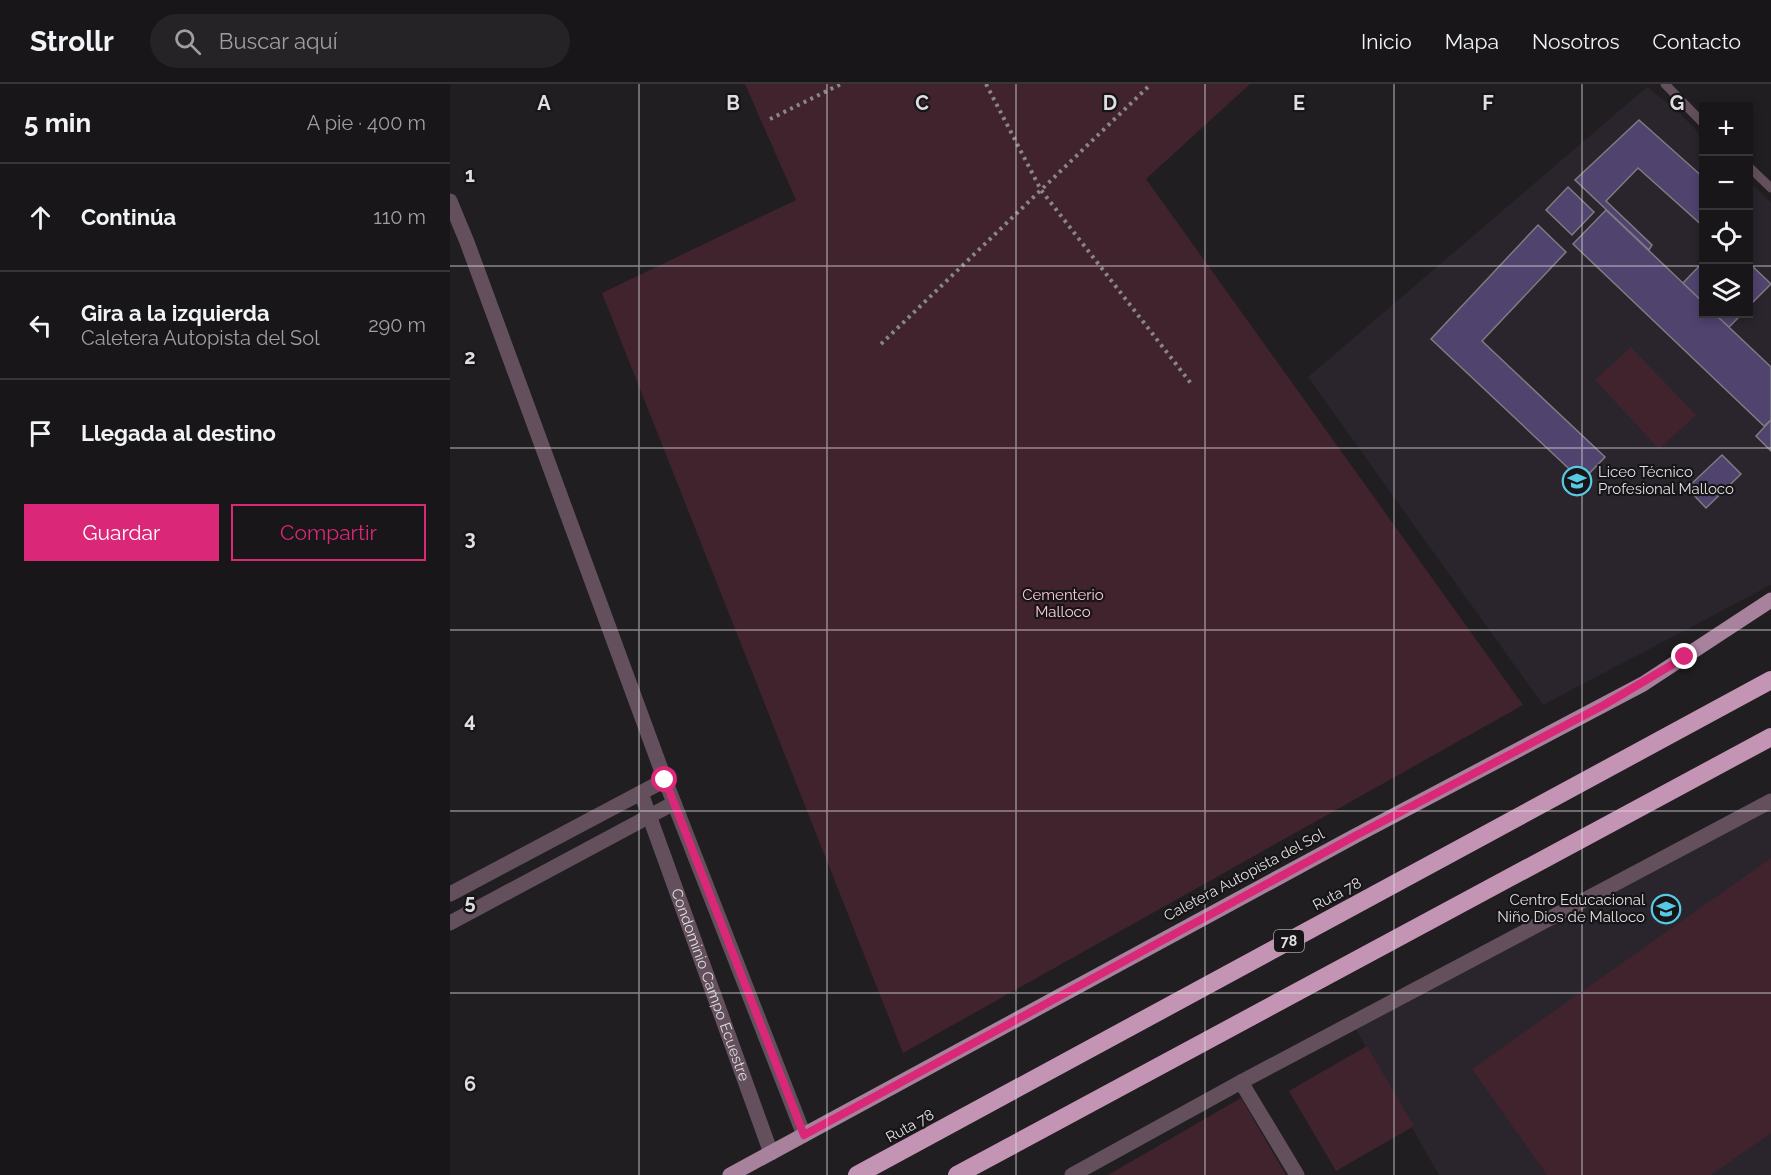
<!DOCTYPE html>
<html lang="es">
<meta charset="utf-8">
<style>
body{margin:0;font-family:Raleway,sans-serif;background:#262326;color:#f1f3f6}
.controls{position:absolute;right:18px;top:18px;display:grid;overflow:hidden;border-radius:0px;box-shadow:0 3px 9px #0003}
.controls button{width:54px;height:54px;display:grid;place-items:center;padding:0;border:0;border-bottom:2px solid #373538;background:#191619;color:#f1f3f6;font:30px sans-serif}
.stop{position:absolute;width:18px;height:18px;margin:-14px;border:4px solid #db2777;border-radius:50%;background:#fff}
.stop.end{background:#db2777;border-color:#fff;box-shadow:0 2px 6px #0008}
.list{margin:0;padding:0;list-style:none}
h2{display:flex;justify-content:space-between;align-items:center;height:78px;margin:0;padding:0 24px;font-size:26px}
h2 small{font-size:20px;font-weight:400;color:#9f9fa2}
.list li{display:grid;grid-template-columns:39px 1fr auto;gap:18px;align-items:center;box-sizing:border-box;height:108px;padding:0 24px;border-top:2px solid #373538}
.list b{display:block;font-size:22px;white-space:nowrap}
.list p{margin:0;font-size:20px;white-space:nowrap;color:#9f9fa2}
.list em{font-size:20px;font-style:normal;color:#9f9fa2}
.actions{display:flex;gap:12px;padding:18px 24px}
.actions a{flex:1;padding:14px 0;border:2px solid #db2777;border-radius:0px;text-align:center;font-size:21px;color:#db2777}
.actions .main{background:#db2777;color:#fff}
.icon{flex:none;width:33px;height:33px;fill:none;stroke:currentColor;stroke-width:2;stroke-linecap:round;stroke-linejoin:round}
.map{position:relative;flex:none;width:1321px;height:1091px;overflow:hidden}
header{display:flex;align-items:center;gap:36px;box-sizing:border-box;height:84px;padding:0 30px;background:#191619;border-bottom:2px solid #373538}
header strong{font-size:28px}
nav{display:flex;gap:33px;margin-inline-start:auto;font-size:21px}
.search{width:420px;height:54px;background:#262326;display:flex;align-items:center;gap:15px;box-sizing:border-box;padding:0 21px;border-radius:33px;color:#9f9fa2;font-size:22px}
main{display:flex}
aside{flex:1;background:#191619}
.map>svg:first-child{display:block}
.built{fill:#2a242c}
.green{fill:#40232d}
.building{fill:#50436e;stroke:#7d7c81;stroke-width:1.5}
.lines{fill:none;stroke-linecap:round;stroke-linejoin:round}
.path{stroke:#888688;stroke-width:4;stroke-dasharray:3 4.5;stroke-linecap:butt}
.lane{stroke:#64505d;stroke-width:9}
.street{stroke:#64505d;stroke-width:15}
.primary{stroke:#a8819c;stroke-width:15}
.highway{stroke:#c494b5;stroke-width:18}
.route{stroke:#db2777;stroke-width:8}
.grid{fill:none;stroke:#dfdee0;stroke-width:1.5;stroke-opacity:0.55}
.labels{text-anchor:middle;stroke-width:4.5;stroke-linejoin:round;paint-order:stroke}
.shield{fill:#171518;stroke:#a3a2a4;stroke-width:1.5}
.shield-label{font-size:14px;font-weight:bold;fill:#dfdee0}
.poi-label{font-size:15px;fill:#dfdee0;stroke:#171518;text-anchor:start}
.park-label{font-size:15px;fill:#fbc8d7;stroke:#171518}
.street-label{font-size:15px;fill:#dfdee0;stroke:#171518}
.grid-label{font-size:20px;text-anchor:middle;font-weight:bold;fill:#dfdee0;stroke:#171518;stroke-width:4.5;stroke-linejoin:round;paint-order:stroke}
</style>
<header>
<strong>Strollr</strong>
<div class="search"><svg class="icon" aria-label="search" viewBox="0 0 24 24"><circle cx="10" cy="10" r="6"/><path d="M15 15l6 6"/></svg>Buscar aquí</div>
<nav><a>Inicio</a><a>Mapa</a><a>Nosotros</a><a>Contacto</a></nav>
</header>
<main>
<aside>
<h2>5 min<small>A pie · 400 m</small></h2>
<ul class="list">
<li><svg class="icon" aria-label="ahead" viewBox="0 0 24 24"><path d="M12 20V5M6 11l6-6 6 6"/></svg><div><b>Continúa</b></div><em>110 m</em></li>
<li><svg class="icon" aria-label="left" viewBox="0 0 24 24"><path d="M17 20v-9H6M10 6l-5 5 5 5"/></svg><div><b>Gira a la izquierda</b><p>Caletera Autopista del Sol</p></div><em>290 m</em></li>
<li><svg class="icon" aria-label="arrive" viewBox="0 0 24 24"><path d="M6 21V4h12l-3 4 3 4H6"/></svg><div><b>Llegada al destino</b></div></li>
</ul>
<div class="actions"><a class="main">Guardar</a><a>Compartir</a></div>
</aside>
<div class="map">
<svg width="1321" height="1091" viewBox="0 0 1321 1091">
<rect width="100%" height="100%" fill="#211e21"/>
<g class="built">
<path d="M1197,3L1224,24L1253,53L1254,230H1298L1299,97L1321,119V501L1093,621L858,293Z"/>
<path d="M1321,714V1091H989L900,935Z"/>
</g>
<g class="green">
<path d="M295,0H800L696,95L1073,621L453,969L152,209L346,116Z"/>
<path d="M1181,263L1246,331L1209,365L1145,296Z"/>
<path d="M1321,774V1049L1261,1091H1097L1022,985Z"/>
<path d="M917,962L964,1042L886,1087L839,1007Z"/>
<path d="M791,1014L836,1091H658Z"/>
</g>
<g class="building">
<path d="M1189,36L1254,94V143L1188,84L1156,117L1202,161L1199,166L1125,96Z"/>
<path d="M1118,103L1144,128L1122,151L1096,126Z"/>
<path d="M1156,126L1254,219V230H1265L1321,283V336L1314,342L1123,160Z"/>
<path d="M1088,141L1116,168L1032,257L1155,373L1132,397L981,255Z"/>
<path d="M1254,177V219L1233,199Z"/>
<path d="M1298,178L1321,200L1298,223Z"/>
<path d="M1265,230H1292L1279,243Z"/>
<path d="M1321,336V367L1306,352Z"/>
<path d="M1272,371L1291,390L1256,424L1237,404Z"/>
</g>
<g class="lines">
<g class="path">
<path d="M536,0L591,106L743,302"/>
<path d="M320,35L391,0"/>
<path d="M431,260L701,0"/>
</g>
<g class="lane">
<path d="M1215,0L1254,40"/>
<path d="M1298,82L1321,104"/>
</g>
<g class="street">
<path d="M0,117L17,158L215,696L354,1051"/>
<path id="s1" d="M191,709L321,1069"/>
<path d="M0,810L215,696"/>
<path d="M0,839L224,719"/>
<path d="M791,998L847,1091"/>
<path d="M622,1091L791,998L1321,717"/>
</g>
<path class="primary" d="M280,1091L905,752L1193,600L1321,516"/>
<g class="highway">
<path d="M407,1091L1321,596"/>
<path d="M507,1091L1321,653"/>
</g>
</g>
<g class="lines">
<path class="route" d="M215,696L354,1051L905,752L1154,621L1235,573"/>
</g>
<path class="grid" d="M189,0V1091M377,0V1091M566,0V1091M755,0V1091M944,0V1091M1132,0V1091M0,182H1254M1298,182H1321M0,364H1321M0,546H1321M0,727H1321M0,909H1321"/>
<defs>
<g id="school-ring" transform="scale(1.5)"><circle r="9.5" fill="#171518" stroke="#57c9e3" stroke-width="1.5"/><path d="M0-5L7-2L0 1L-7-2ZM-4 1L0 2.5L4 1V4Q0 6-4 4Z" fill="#57c9e3"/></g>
</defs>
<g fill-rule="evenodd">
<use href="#school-ring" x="1127" y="397"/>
<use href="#school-ring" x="1216" y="825"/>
</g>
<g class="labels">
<rect class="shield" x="824" y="846" width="30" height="22" rx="4.5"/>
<g class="shield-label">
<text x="839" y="862">78</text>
</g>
<g class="poi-label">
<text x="1148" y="393">Liceo Técnico<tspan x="1148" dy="17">Profesional Malloco</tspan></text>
<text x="1195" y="821" text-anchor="end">Centro Educacional<tspan x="1195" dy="17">Niño Dios de Malloco</tspan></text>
</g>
<g class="park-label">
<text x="613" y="516">Cementerio<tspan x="613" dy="17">Malloco</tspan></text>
</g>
<g class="street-label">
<text transform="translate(794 791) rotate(-28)" y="5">Caletera Autopista del Sol</text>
<text transform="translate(887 810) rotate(-28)" y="5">Ruta 78</text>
<text dy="5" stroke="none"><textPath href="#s1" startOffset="204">Condominio Campo Ecuestre</textPath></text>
<text transform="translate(460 1042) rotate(-29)" y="5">Ruta 78</text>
</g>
</g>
<g class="grid-label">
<text x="94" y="26">A</text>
<text x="283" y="26">B</text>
<text x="472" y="26">C</text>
<text x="660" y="26">D</text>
<text x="849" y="26">E</text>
<text x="1038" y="26">F</text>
<text x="1227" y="26">G</text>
<text x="20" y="98">1</text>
<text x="20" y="280">2</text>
<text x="20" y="461">3</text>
<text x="20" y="643">4</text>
<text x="20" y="825">5</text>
<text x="20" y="1007">6</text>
</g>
</svg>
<div class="controls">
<button>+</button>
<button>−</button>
<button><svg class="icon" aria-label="locate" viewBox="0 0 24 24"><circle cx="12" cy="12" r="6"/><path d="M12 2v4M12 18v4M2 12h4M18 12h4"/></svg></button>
<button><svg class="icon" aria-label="layers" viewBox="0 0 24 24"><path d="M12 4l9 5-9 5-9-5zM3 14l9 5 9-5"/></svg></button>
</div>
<div class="stop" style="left:215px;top:696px"></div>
<div class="stop end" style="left:1235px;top:573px"></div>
</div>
</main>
